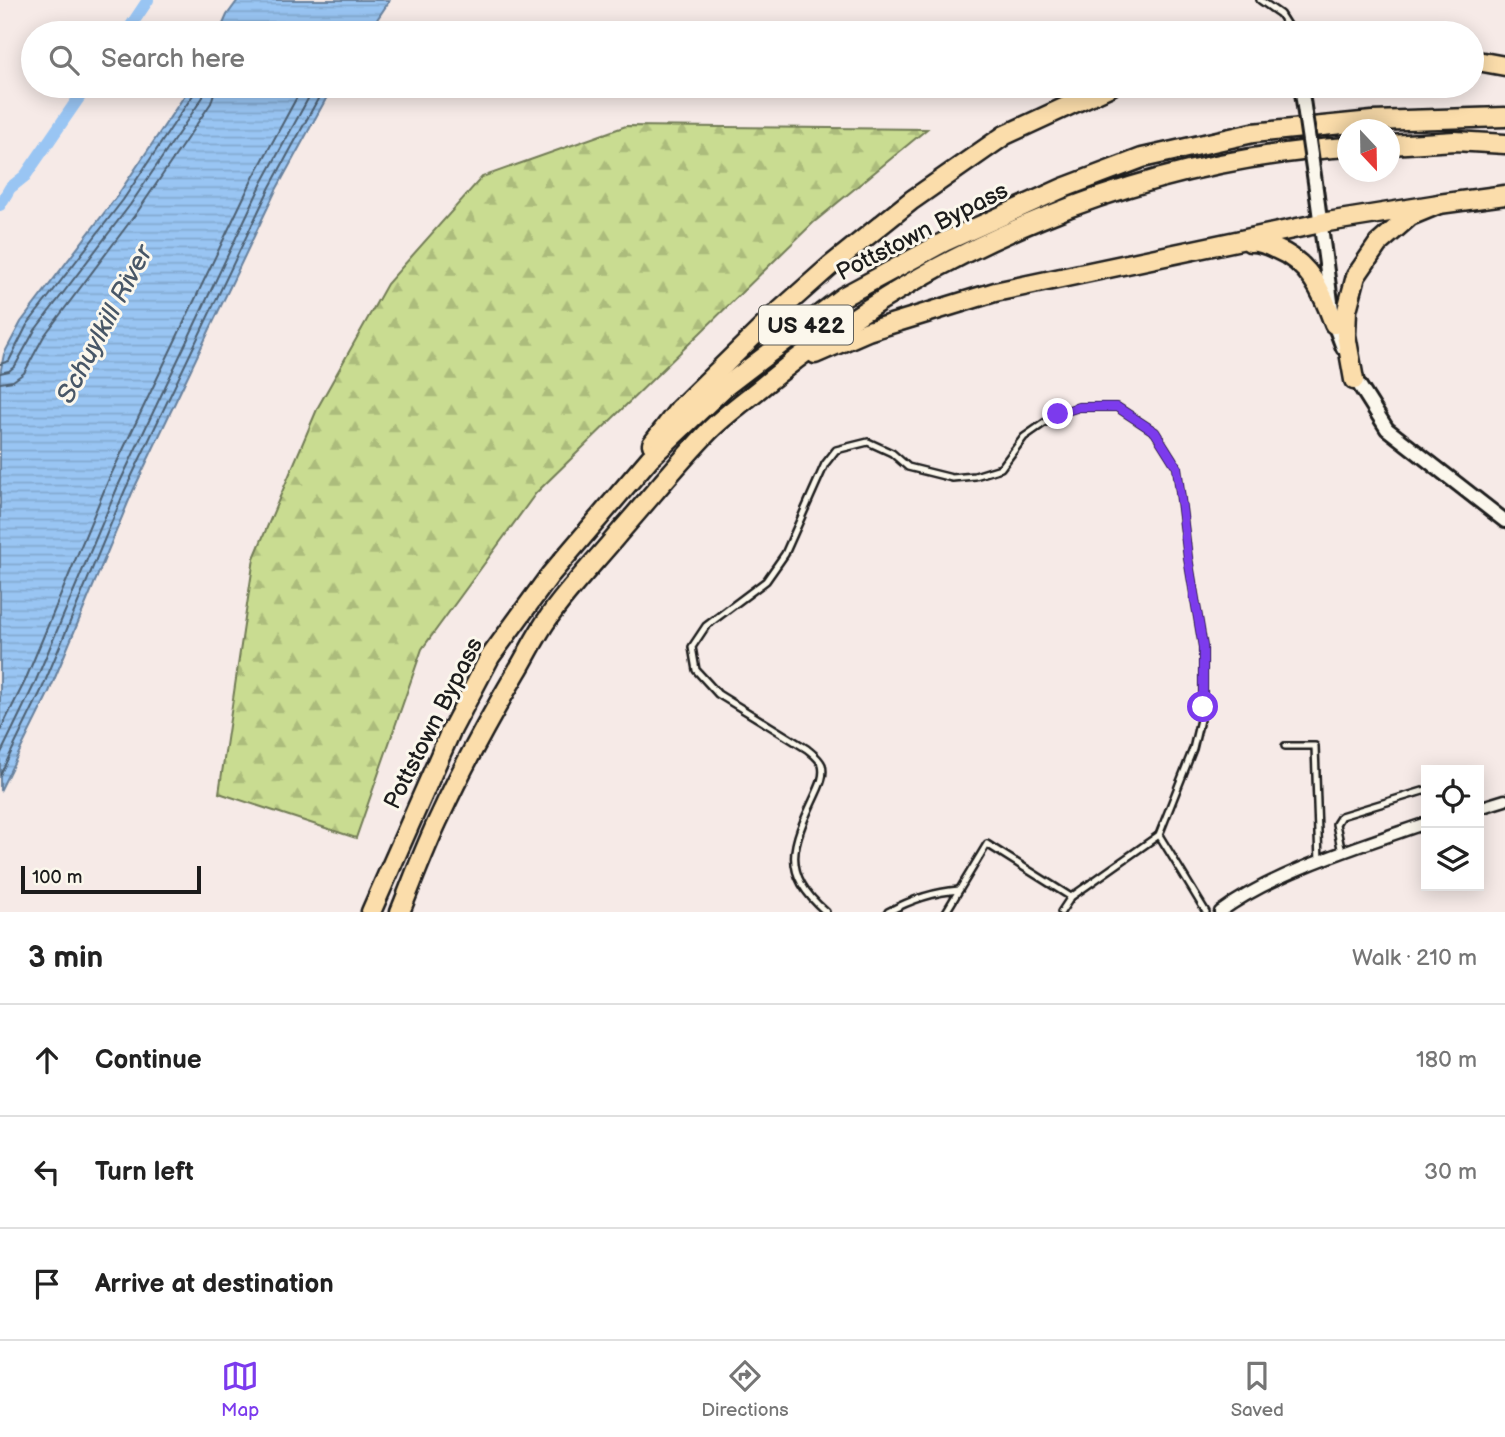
<!DOCTYPE html>
<meta charset="utf-8">
<style>
body{margin:0;font-family:"Balsamiq Sans",sans-serif;background:#f2f2f2;color:#222}
.controls{position:absolute;right:21px;bottom:21px;display:grid;overflow:hidden;border-radius:0px;box-shadow:0 4px 18px #0003}
.controls button{width:63px;height:63px;display:grid;place-items:center;padding:0;border:0;border-bottom:2px solid #e0e0e0;background:#fff;color:#222;font:35px sans-serif}
.compass{position:absolute;left:1337px;top:119px;width:63px;height:63px;border-radius:50%;background:#fff;box-shadow:0 4px 18px #0003;rotate:158deg}
.scale{position:absolute;left:21px;bottom:18px;width:180px;box-sizing:border-box;padding-left:7px;border:4px solid #1c1c1c;border-top:0;font-size:19px;line-height:24px;white-space:nowrap;color:#1c1c1c;-webkit-text-stroke:5px #fbf7ec;paint-order:stroke}
.stop{position:absolute;width:21px;height:21px;margin:-16px;border:5px solid #7c3aed;border-radius:50%;background:#fff}
.stop.end{background:#7c3aed;border-color:#fff;box-shadow:0 2px 7px #0008}
.list{margin:0;padding:0;list-style:none}
h2{display:flex;justify-content:space-between;align-items:center;height:91px;margin:0;padding:0 28px;font-size:30px}
h2 small{font-size:23px;font-weight:400;color:#767676}
.list li{display:grid;grid-template-columns:46px 1fr auto;gap:21px;align-items:center;box-sizing:border-box;height:112px;padding:0 28px;border-top:2px solid #e0e0e0}
.list b{display:block;font-size:26px;white-space:nowrap}
.list em{font-size:23px;font-style:normal;color:#767676}
.icon{flex:none;width:38px;height:38px;fill:none;stroke:currentColor;stroke-width:2;stroke-linecap:round;stroke-linejoin:round}
.map{position:relative;flex:none;width:1505px;height:912px;overflow:hidden}
.search{position:absolute;background:#fff;box-shadow:0 4px 18px #0003;left:21px;right:21px;top:21px;height:77px;display:flex;align-items:center;gap:18px;box-sizing:border-box;padding:0 24px;border-radius:38px;color:#767676;font-size:26px}
.sheet{height:427px;background:#fff}
nav{display:flex;justify-content:space-around;align-items:center;box-sizing:border-box;height:98px;border-top:2px solid #e0e0e0;background:#fff;font-size:19px;color:#767676}
nav a{display:grid;justify-items:center;gap:4px}
nav .on{color:#7c3aed}
.map>svg:first-child{display:block}
.forest{fill:url(#forest-firs);stroke:#727c56;stroke-width:2}
.water{fill:url(#water-rules);stroke:#67819d;stroke-width:2}
.lines{fill:none;stroke-linecap:round;stroke-linejoin:round}
.shore{stroke:#4e6072;stroke-width:2}
.canal{stroke:#99c5f3;stroke-width:12}
.service-casing{stroke:#1c1c1c;stroke-width:10}
.minor-casing{stroke:#1c1c1c;stroke-width:15}
.tertiary-casing{stroke:#1c1c1c;stroke-width:18}
.motorway-casing{stroke:#1c1c1c;stroke-width:23}
.service{stroke:#fbf7ec;stroke-width:5}
.minor{stroke:#fbf7ec;stroke-width:10}
.tertiary{stroke:#fbf7ec;stroke-width:12}
.motorway{stroke:#fbddab;stroke-width:18}
.tertiary-bridge-casing{stroke:#1c1c1c;stroke-width:18;stroke-linecap:butt}
.tertiary-bridge{stroke:#fbf7ec;stroke-width:12}
.route{stroke:#7c3aed;stroke-width:9}
.labels{text-anchor:middle;stroke-width:6;stroke-linejoin:round;paint-order:stroke}
.shield{fill:#fbf7ec;stroke:#5f5e5a;stroke-width:2}
.shield-label{font-size:23px;font-weight:bold;fill:#1c1c1c}
.street-label{font-size:24px;fill:#1c1c1c;stroke:#fbf7ec}
.water-label{font-size:26px;font-style:italic;fill:#485767;stroke:#fbf7ec}
</style>
<div class="map">
<svg width="1505" height="912" viewBox="0 0 1505 912">
<defs>
<pattern id="forest-firs" width="22" height="20" patternUnits="userSpaceOnUse" patternTransform="scale(1.75)"><rect width="22" height="20" fill="#c9dc91"/><path d="M5 1l3.5 6h-7zM16 11l3.5 6h-7z" fill="#acbc7c"/></pattern>
<pattern id="water-rules" width="6" height="5" patternUnits="userSpaceOnUse" patternTransform="scale(1.75)"><rect width="6" height="5" fill="#99c5f3"/><path d="M0 2.5h6" fill="none" stroke="#83a9d0"/></pattern>
</defs>
<rect width="100%" height="100%" fill="#f6eae7"/>
<filter id="ink" filterUnits="userSpaceOnUse"><feTurbulence type="fractalNoise" baseFrequency=".0143" numOctaves="2"/><feDisplacementMap in="SourceGraphic" scale="14" xChannelSelector="R" yChannelSelector="G"/><feConvolveMatrix kernelMatrix="1 2 1 2 8 2 1 2 1" color-interpolation-filters="sRGB"/></filter>
<g filter="url(#ink)">
<path class="forest" d="M626,126L927,129L813,223L536,493L422,649L356,838L219,793L254,558L318,407L387,284L482,177Z"/>
<g class="water">
<path d="M238,0H390L368,33H219L227,15Z"/>
<path d="M191,86H333L276,190L132,493L49,692L0,791V374L4,354L21,322L117,196Z"/>
</g>
<g class="lines">
<g class="shore">
<path d="M0,364L9,361L27,325L123,200L195,92L196,86"/>
<path d="M0,373L9,371L15,366L35,330L130,205L203,97L205,86"/>
<path d="M0,383L13,381L24,373L44,336L138,211L211,103L216,86"/>
<path d="M0,731L25,681L108,481L253,178L303,86"/>
<path d="M0,755L34,685L118,486L262,183L315,86"/>
<path d="M0,775L42,689L125,490L270,187L325,86"/>
</g>
<g class="canal">
<path d="M126,33L148,0"/>
<path d="M0,205L10,188L25,176L87,86"/>
</g>
<g class="service-casing">
<g id="service">
<path d="M1260,0L1280,14L1292,33"/>
<path d="M1285,746H1315L1319,862"/>
<path d="M1342,853L1336,824L1341,816L1426,790"/>
<path d="M826,912C780,872 792,845 815,796C819,787 825,776 822,765C819,758 813,754 807,749L718,694L696,670L692,647L706,626L766,581L785,554L825,464L836,450L868,442L892,453L908,467L952,478L975,476L1001,468L1024,437L1057,414L1079,407H1117L1155,432L1177,467L1188,558L1203,647V707L1193,749L1159,835L1206,912"/>
<path d="M888,912C912,899 933,892 959,890"/>
<path d="M946,912L987,844L1071,897"/>
<path d="M1061,912L1071,897L1159,835"/>
</g>
</g>
<g class="minor-casing">
<g id="minor">
<path d="M1479,808L1505,800"/>
<path d="M1220,912C1274,872 1363,845 1426,823"/>
</g>
</g>
<g class="tertiary-casing">
<g id="tertiary">
<path d="M1316,189L1334,324L1343,348"/>
<path d="M1351,372L1387,429L1505,521"/>
</g>
</g>
<g class="motorway-casing">
<g id="motorway">
<path d="M1472,60L1505,66"/>
<path d="M1390,145L1455,141L1505,144"/>
<path d="M1250,242C1260,241 1267,245 1276,249C1309,262 1323,293 1334,324"/>
<path d="M815,354L868,331L995,292L1321,223L1439,204"/>
<path d="M1354,380L1346,335L1347,310L1356,276L1378,244L1410,216L1439,204L1505,195"/>
<path d="M652,444L679,409L776,314L830,266L912,200L1005,135L1111,86"/>
<path d="M371,912L450,733L490,657L550,575L650,458L726,386L844,296L944,242L1063,188L1142,158L1253,133L1372,121L1505,117"/>
<path d="M400,912C413,880 425,847 440,816C462,768 489,719 516,673C527,655 536,635 549,617C569,588 596,561 619,533C649,499 678,463 709,431C727,413 749,398 769,381C931,248 1137,160 1348,147"/>
</g>
</g>
<use href="#service" class="service"/>
<use href="#minor" class="minor"/>
<use href="#tertiary" class="tertiary"/>
<use href="#motorway" class="motorway"/>
<g class="tertiary-bridge-casing">
<path id="tertiary-bridge" d="M1301,86L1316,189"/>
</g>
<use href="#tertiary-bridge" class="tertiary-bridge"/>
</g>
</g>
<g class="lines" filter="url(#ink)">
<path class="route" d="M1058,414L1079,407H1117L1155,432L1177,467L1188,558L1203,647V707"/>
</g>
<g class="labels">
<rect class="shield" x="759" y="305.5" width="94" height="39" rx="5"/>
<g class="shield-label">
<text x="806" y="333">US 422</text>
</g>
<g class="street-label">
<text transform="translate(922 231) rotate(-27)" y="8">Pottstown Bypass</text>
<text transform="translate(433 723) rotate(-63)" y="8">Pottstown Bypass</text>
</g>
<g class="water-label">
<text transform="translate(104 324) rotate(-62)" y="9">Schuylkill River</text>
</g>
</g>
</svg>
<div class="controls">
<button><svg class="icon" aria-label="locate" viewBox="0 0 24 24"><circle cx="12" cy="12" r="6"/><path d="M12 2v4M12 18v4M2 12h4M18 12h4"/></svg></button>
<button><svg class="icon" aria-label="layers" viewBox="0 0 24 24"><path d="M12 4l9 5-9 5-9-5zM3 14l9 5 9-5"/></svg></button>
</div>
<svg class="compass" viewBox="-18 -18 36 36"><path d="M0-13l5 13h-10z" fill="#e53935"/><path d="M0 13l5-13h-10z" fill="#767676"/></svg>
<div class="scale">100 m</div>
<div class="stop" style="left:1203px;top:707px"></div>
<div class="stop end" style="left:1058px;top:414px"></div>
<div class="search"><svg class="icon" aria-label="search" viewBox="0 0 24 24"><circle cx="10" cy="10" r="6"/><path d="M15 15l6 6"/></svg>Search here</div>
</div>
<section class="sheet">
<h2>3 min<small>Walk · 210 m</small></h2>
<ul class="list">
<li><svg class="icon" aria-label="ahead" viewBox="0 0 24 24"><path d="M12 20V5M6 11l6-6 6 6"/></svg><div><b>Continue</b></div><em>180 m</em></li>
<li><svg class="icon" aria-label="left" viewBox="0 0 24 24"><path d="M17 20v-9H6M10 6l-5 5 5 5"/></svg><div><b>Turn left</b></div><em>30 m</em></li>
<li><svg class="icon" aria-label="arrive" viewBox="0 0 24 24"><path d="M6 21V4h12l-3 4 3 4H6"/></svg><div><b>Arrive at destination</b></div></li>
</ul>
</section>
<nav>
<a class="on"><svg class="icon" aria-label="map" viewBox="0 0 24 24"><path d="M3 6l6-2 6 2 6-2v14l-6 2-6-2-6 2zM9 4v14M15 6v14"/></svg>Map</a>
<a><svg class="icon" aria-label="directions" viewBox="0 0 24 24"><path d="M12 3l9 9-9 9-9-9zM9 14v-3h6M13 9l2 2-2 2"/></svg>Directions</a>
<a><svg class="icon" aria-label="saved" viewBox="0 0 24 24"><path d="M7 4h10v16l-5-4-5 4z"/></svg>Saved</a>
</nav>
